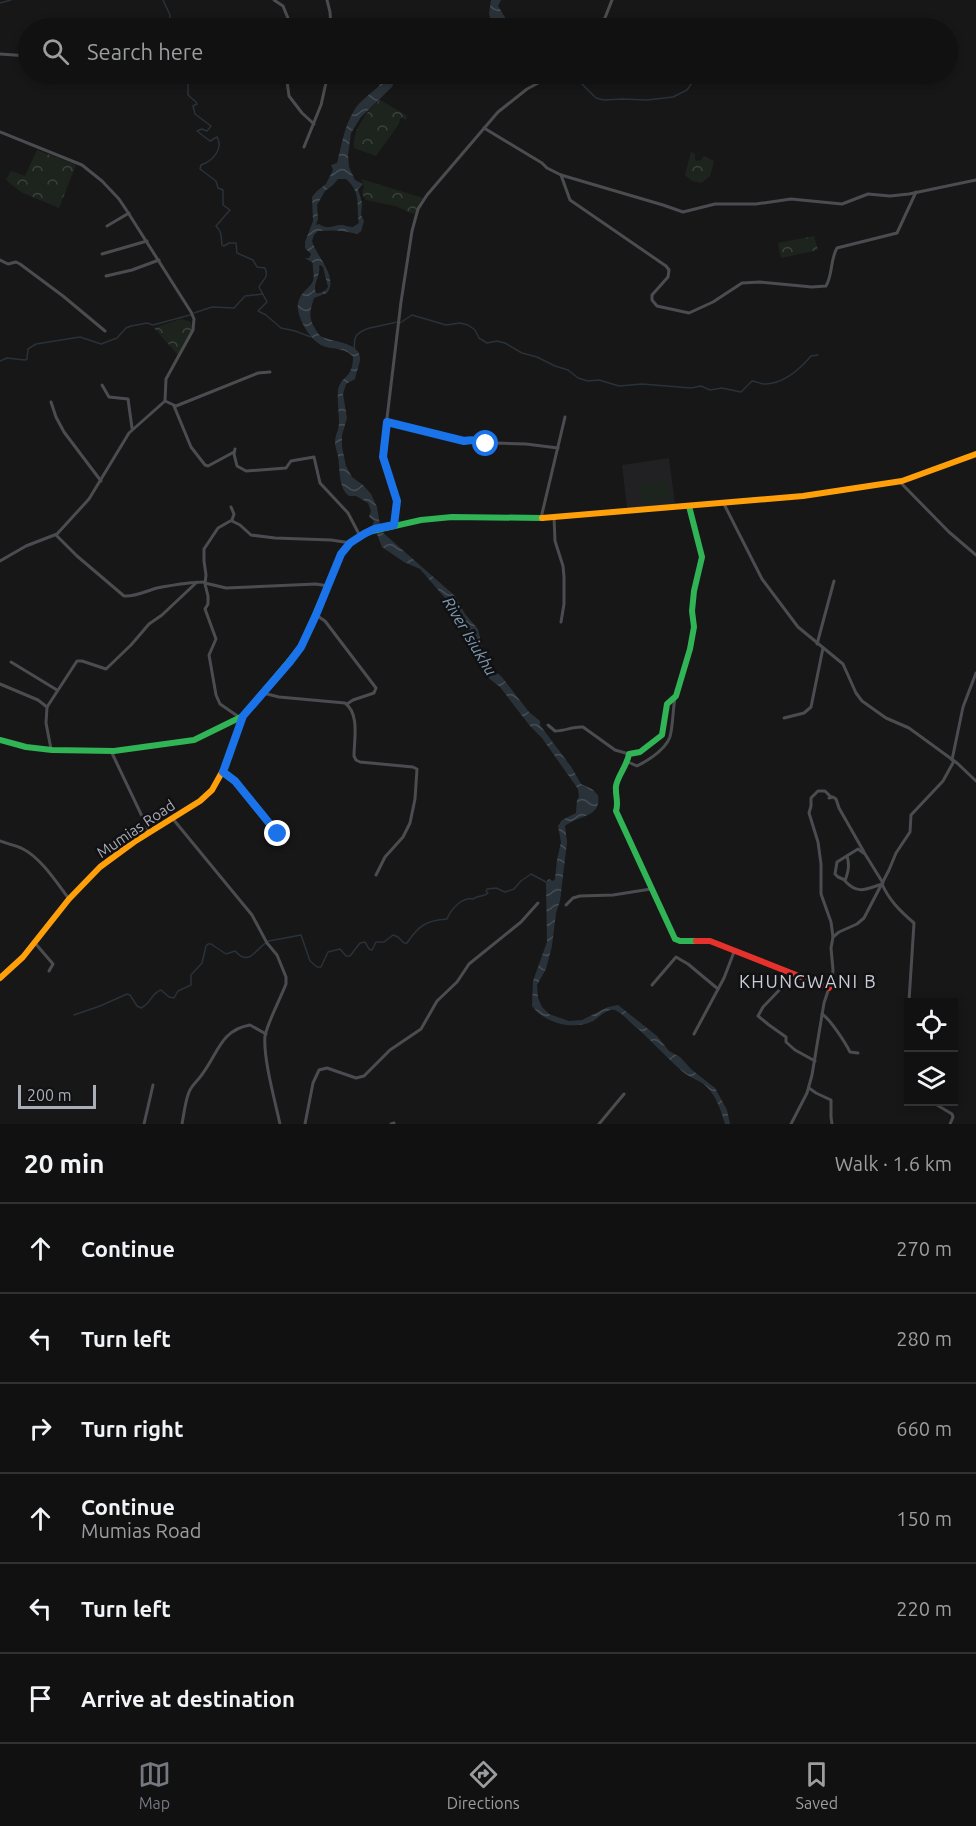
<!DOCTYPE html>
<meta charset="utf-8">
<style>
body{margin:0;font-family:Ubuntu,sans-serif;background:#1e1f1f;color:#f1f3f6}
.controls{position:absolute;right:18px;bottom:18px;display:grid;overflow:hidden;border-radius:0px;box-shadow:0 3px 9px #0003}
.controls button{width:54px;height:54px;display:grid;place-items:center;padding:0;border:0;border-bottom:2px solid #303131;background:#111;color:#f1f3f6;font:30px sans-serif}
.scale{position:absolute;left:18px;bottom:15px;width:78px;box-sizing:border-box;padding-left:6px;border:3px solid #a8adb8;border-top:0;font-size:16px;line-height:21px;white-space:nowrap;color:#a8adb8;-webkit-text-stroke:4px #111113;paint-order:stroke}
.stop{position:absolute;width:18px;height:18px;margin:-14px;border:4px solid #1a73e8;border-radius:50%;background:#fff}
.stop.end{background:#1a73e8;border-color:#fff;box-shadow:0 2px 6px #0008}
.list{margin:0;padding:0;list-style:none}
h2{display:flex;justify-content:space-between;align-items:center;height:78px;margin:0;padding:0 24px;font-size:26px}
h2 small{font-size:20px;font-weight:400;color:#9c9d9f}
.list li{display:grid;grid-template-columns:39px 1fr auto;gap:18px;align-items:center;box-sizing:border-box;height:90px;padding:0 24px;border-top:2px solid #303131}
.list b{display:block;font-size:22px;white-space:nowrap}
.list p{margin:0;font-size:20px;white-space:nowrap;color:#9c9d9f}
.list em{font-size:20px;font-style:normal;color:#9c9d9f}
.icon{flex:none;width:33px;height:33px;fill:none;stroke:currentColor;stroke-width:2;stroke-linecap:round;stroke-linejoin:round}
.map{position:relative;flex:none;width:976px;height:1124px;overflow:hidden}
.search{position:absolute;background:#111;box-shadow:0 3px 9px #0003;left:18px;right:18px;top:18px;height:66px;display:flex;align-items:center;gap:15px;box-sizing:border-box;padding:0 21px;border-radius:33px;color:#9c9d9f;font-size:22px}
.sheet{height:618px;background:#111}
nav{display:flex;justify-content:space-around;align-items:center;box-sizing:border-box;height:84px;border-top:2px solid #303131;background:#111;font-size:16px;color:#9c9d9f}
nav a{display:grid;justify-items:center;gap:3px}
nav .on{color:#757880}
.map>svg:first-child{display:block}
.built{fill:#212123}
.grass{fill:#1d241e}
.forest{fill:url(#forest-crowns)}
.water{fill:url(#water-waves);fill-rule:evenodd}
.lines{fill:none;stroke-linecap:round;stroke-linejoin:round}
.stream{stroke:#2a3239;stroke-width:1.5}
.street{stroke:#4b4c50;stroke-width:3}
.fast{stroke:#30b455;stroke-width:6}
.slow{stroke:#ff9f0a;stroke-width:6}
.jam{stroke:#e5322d;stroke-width:6}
.route{stroke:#1a73e8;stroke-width:8}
.labels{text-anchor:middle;stroke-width:5;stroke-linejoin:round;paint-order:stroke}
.street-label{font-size:15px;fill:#a8adb8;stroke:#111113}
.water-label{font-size:16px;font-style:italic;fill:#7f9bb3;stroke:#111113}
.quarter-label{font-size:18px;letter-spacing:1.5px;fill:#c9ccd4;stroke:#111113}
</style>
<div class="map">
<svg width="976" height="1124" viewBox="0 0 976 1124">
<defs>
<pattern id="forest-crowns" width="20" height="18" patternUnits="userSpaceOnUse" patternTransform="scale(1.5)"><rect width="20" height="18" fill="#1d241e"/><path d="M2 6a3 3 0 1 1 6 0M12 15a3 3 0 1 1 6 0" fill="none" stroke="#3b413d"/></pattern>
<pattern id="water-waves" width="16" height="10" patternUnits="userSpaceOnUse" patternTransform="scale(1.5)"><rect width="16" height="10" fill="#2a3239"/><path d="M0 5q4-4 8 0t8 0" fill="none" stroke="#464d54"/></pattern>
</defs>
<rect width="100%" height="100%" fill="#171717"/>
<path class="built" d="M669,458L675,504L627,508L622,465Z"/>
<path class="grass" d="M668,481L670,500L642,503L640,484Z"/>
<g class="forest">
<path d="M380,100L407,116L406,120L402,118L400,119L399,124L376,156L354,148C352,131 367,110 380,100Z"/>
<path d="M37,150L76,165L59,208L21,192L6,180L11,171L25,176Z"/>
<path d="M691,152L695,154V159L697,161L701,160L704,156L714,161L710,176L701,183L692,181L685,175Z"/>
<path d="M361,179L423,198L414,214L395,206L366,200L362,194L364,186Z"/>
<path d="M814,236L818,250L781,258L778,243Z"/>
<path d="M181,319L191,322L192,330L178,355L154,328Z"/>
</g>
<g class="water">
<path d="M491,0H501L498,6L506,19L505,28H493L489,14Z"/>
<path d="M386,74H397L392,87L361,117L351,133L348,155L349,167L355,180L363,184L358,189L362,203L361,215L364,221L361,231L357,234C344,230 332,230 318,231L314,235L312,241C316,256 339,277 327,293L314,298C308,317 309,320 320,336C331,342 362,342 360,360C359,366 356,373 355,379L346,384L343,394L347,418L342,435V447L346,466L352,477L363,485L371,494L377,507L381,531L455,596L465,614L478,629L483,652L491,669L501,676L529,712L540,721V725L572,768L581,784L592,789L598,795C602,818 578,815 565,826L567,842L560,901L556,913L552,946L546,969L537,985L538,998L542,1007L549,1014L569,1021L582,1020L608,1007L618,1005L657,1036L669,1051L680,1057L692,1070L715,1088L727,1110L730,1124H725C721,1111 717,1097 707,1087C700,1080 690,1078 683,1072C664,1056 649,1037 630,1022C626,1018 620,1012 615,1010C606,1008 598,1019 591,1022C571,1030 545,1023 532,1006L533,981L547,942L546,882L549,879L553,881L555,879L557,860L561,842L558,826L562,820L576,813L577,800L579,797L578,789L542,738L530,726L500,687L486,676L475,655L465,628L451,605L420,569L404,562L382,547L373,524L374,521L369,517L371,511L368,503L356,496H349C338,488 340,467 338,456C337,451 335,447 335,442C335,435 339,430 339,423C339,413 337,401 338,390C341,375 353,379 353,357C345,347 334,350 323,346C310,341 293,313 299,300C301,292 310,288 313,281C315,276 312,268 313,263L305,258H309L311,254L305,248V242L313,221L312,197L317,191L326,184L333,170L331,165L337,163C342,144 344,126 355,109C364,95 381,90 386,74ZM338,179H346C362,193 356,205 359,223L353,227C350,227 346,226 343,225C334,224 328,231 319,224L316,225L318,219L317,205L325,191L333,185ZM320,265L323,267L328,287C326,291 320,294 316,293C312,284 321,276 319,266Z"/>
</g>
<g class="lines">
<g class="stream">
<path d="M163,0L170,15L169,28"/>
<path d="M0,3L11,0"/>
<path d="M188,74V95L196,102L197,104L193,106L195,114L211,126L207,131L202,129L197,131L210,141L217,137C224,148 213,161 201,165L200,169L216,181L218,188L223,190V205L230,210L216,226C222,232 221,236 222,245L224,246L229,243H236L237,253L253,260L257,267L265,268C269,278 263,279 259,287L267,302L258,311L266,315L281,328L295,331L311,337"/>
<path d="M572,74L596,98L604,100L622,99L647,100L673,97L687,90L692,83L705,78L710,74"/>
<path d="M194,313L212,307L234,308L245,296L263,294"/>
<path d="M400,323L412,315L446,325L460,323L468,325L475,330L479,338L487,343L497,341L505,343L522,353L537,357L555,366L568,370L578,378L588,381L599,380L619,386L642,384L691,388L701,386L710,390L722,388L741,392L752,381C757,381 761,385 766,384C784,383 800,369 811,356L818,355"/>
<path d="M354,350C355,346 353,339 357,335C365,326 385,326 396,322"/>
<path d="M0,361L7,358L25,360L27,359L28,349L36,344L80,337L101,344L117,338L126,328L131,326L147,323L153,325L190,315"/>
<path d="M74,1015L100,1006L127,994L130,995L137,1006L141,1008C151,1004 151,993 161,990L169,997L174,998L178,991L191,985V975L202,963L206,946L208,944H211L226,954L235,951C250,968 256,947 269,941L301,935L310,961L317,967H321L328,952L340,949L346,956H350L360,943L365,942L369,949L372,950L376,942H384L393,935L398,937L404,943H407C418,926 427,920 447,919C451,909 462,897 473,899C478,895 484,897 488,893L486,891L487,889L496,888L505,892L514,889L521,881L531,874L546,882"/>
</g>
<g class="street">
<path d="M274,0L283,6L292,28"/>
<path d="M327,0L330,12L331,28"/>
<path d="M601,28L612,0"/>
<path d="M0,54L28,56"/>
<path d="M286,74L289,96L302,113L314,124"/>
<path d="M484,128L542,163L547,168L561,175L663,205L683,212L715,204H756L791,199L842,204L868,194L890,196L909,194L976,180"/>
<path d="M0,132L82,165L102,181L119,199L127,211L191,312L194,319L193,330L166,379L165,401L129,433L89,499L57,534L26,546L0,561"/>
<path d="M304,147L321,105L328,74"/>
<path d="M561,175L570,200L666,266L669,270L668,277L652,295V300L657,306L689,313L713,302L742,283L760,282L812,287L826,286C833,274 830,260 837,248L897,233L916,192"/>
<path d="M107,226L129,213"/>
<path d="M102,254L147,241"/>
<path d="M0,260L8,264L16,262L20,264L63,296L105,331"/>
<path d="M106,276L132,270L159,260"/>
<path d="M102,385L109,397L128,399L132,428"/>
<path d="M165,401L176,406L258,373L270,372"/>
<path d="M51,402L56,417L64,432L101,481"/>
<path d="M174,406L191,447L205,465L208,466L234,452"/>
<path d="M387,421L464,441L473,439L486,444L497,443L526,444L558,448"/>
<path d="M235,449L234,454L237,466L246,471L286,468L291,461L314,457L320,483L348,513L360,536"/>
<path d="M900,482L949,532L976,555"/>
<path d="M724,504L762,579L798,627L843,664L856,693L862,701L886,718L909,728L957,763L976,781"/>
<path d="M231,507L234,514L232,520L218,528L204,549V561L206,575L205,584L208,596V604L205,609L216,639L209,655L216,695L220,704L239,717"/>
<path d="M554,517L555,541L563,566L564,577V604L561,622"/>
<path d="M541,518L565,417"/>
<path d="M232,521L240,525L251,535L275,538L331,540L351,543"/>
<path d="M394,525L397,501L384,461L383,451L401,302L412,231L418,209L427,195L498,112L527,89L555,74"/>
<path d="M56,535L77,556L124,596C135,597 146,591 157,588C173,585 189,582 205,582"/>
<path d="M205,583L226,588L316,584L328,586"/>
<path d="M316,615L325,621L376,688L374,693L353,700L347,704"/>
<path d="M817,644L834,581"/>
<path d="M11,662L57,690"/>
<path d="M0,684L38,700L47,707"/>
<path d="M263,693L279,697L345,703C360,714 354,740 354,756L356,760L360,762L413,767L417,769L415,799L410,823L403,837L385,857L376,875"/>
<path d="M784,718L804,713L811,707L823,648"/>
<path d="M548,725L555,731C565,731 574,726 583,727L615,750L629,754"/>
<path d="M51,749L46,723L47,707L77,661H82L106,669L131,645L149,624L162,615L197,582"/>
<path d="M111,751L150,833"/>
<path d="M952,760L963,707L976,673"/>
<path d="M628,762L637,766C649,760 670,747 671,732C673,721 673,709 675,698"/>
<path d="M223,772L235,781L281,840"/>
<path d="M831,797L825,791H818L811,798V806L809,813L818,842L821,864V894L831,922L833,937"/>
<path d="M829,798L833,797L836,799L839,808L864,852"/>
<path d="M173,819L252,915L267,943L277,955L286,977V984C281,997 267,1024 265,1036C263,1058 275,1101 280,1124"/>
<path d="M0,841C7,844 16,845 23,849C41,858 57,883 69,899"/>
<path d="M847,856C850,866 848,872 845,881C858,895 866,889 882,884C889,900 900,911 914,923L906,1048"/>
<path d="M845,880L838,877L835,874L837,862L858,849L865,854L883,883"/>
<path d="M566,905L573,898L580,896L613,895L651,889"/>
<path d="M35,943L53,964L49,971"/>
<path d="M793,973L786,983L763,1007L758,1016L769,1025L786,1037V1042L795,1050L815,1061"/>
<path d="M652,985L676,957L688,964L718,989"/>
<path d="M822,1014C830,1019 845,1042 850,1052L858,1053"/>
<path d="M694,1034L724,978L734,952"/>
<path d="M809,1088L816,1093L831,1100V1117L832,1124"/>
<path d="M932,1102L952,1114L953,1117L950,1124"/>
<path d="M144,1124L153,1085"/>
<path d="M182,1124C184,1114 185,1102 189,1092C192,1084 199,1080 203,1073C218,1053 221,1030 250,1025L266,1034"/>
<path d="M305,1124L313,1083L319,1070L327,1068L356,1078L364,1076L390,1050L421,1029L437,1001L457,982L469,964L521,922L538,903"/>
<path d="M391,1124L394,1123"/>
<path d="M599,1124L624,1094"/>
<path d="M791,1124L807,1093L812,1075L824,1003L832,979L833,970L831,948L833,937L839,932L857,924L864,918L889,870L896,853L910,832L911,815L943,781L954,761"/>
</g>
<g class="fast">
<path d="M689,506L702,557L694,591L692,611L694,627L690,649L676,696L667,704L662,735L640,752L629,754C627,766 618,775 616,786C615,795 619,802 616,811L675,939L680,941H696"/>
<path d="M0,740L26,747L52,750L114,751L194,740L243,716L301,647L343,551L354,540L368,532L421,520L452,517L542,518"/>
</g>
<g class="slow">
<path d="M542,518L803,496L902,481L976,454"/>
<path d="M0,978L23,957L69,899L100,867L134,842L200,801L212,790L226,765L243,716"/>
</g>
<path class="jam" d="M696,941H710L829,988"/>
</g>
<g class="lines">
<path class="route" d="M278,834L235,781L223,772L243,716L289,663L301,647L316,615L341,554L350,543L364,534L374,529L394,525L397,501L383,457L387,422L464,441C474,439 477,441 486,444"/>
</g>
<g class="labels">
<g class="street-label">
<text transform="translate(136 829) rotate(-34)" y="5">Mumias Road</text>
</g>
<g class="water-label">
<text transform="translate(470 636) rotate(59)" y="6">River Isiukhu</text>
</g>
<g class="quarter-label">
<text x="808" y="988">KHUNGWANI B</text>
</g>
</g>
</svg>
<div class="controls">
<button><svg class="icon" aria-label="locate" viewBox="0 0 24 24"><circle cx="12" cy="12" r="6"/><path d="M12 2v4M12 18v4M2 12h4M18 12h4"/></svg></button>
<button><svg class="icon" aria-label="layers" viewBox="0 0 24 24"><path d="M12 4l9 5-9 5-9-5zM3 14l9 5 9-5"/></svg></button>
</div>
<div class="scale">200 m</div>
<div class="stop" style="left:486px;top:444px"></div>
<div class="stop end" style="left:278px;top:834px"></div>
<div class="search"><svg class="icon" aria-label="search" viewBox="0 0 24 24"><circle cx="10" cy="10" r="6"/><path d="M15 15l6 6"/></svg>Search here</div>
</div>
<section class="sheet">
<h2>20 min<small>Walk · 1.6 km</small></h2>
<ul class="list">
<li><svg class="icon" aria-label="ahead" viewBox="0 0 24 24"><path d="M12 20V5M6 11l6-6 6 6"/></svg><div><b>Continue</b></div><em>270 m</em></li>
<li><svg class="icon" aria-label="left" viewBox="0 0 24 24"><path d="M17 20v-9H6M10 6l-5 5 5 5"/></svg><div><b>Turn left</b></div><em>280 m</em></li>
<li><svg class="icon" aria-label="right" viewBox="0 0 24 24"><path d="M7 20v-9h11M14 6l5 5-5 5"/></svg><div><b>Turn right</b></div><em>660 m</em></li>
<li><svg class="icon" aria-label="ahead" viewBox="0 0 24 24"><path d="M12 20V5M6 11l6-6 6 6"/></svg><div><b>Continue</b><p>Mumias Road</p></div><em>150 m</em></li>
<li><svg class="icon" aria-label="left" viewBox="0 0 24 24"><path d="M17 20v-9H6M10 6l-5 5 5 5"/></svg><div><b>Turn left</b></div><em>220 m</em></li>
<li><svg class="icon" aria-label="arrive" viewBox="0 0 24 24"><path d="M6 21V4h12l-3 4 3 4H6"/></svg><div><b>Arrive at destination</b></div></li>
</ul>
</section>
<nav>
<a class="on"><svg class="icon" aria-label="map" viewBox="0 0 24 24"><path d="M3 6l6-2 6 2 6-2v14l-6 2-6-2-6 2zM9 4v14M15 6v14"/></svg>Map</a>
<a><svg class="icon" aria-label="directions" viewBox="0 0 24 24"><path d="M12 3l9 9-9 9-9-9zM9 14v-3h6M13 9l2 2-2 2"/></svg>Directions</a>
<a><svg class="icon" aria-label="saved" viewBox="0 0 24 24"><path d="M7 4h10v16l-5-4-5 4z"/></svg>Saved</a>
</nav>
